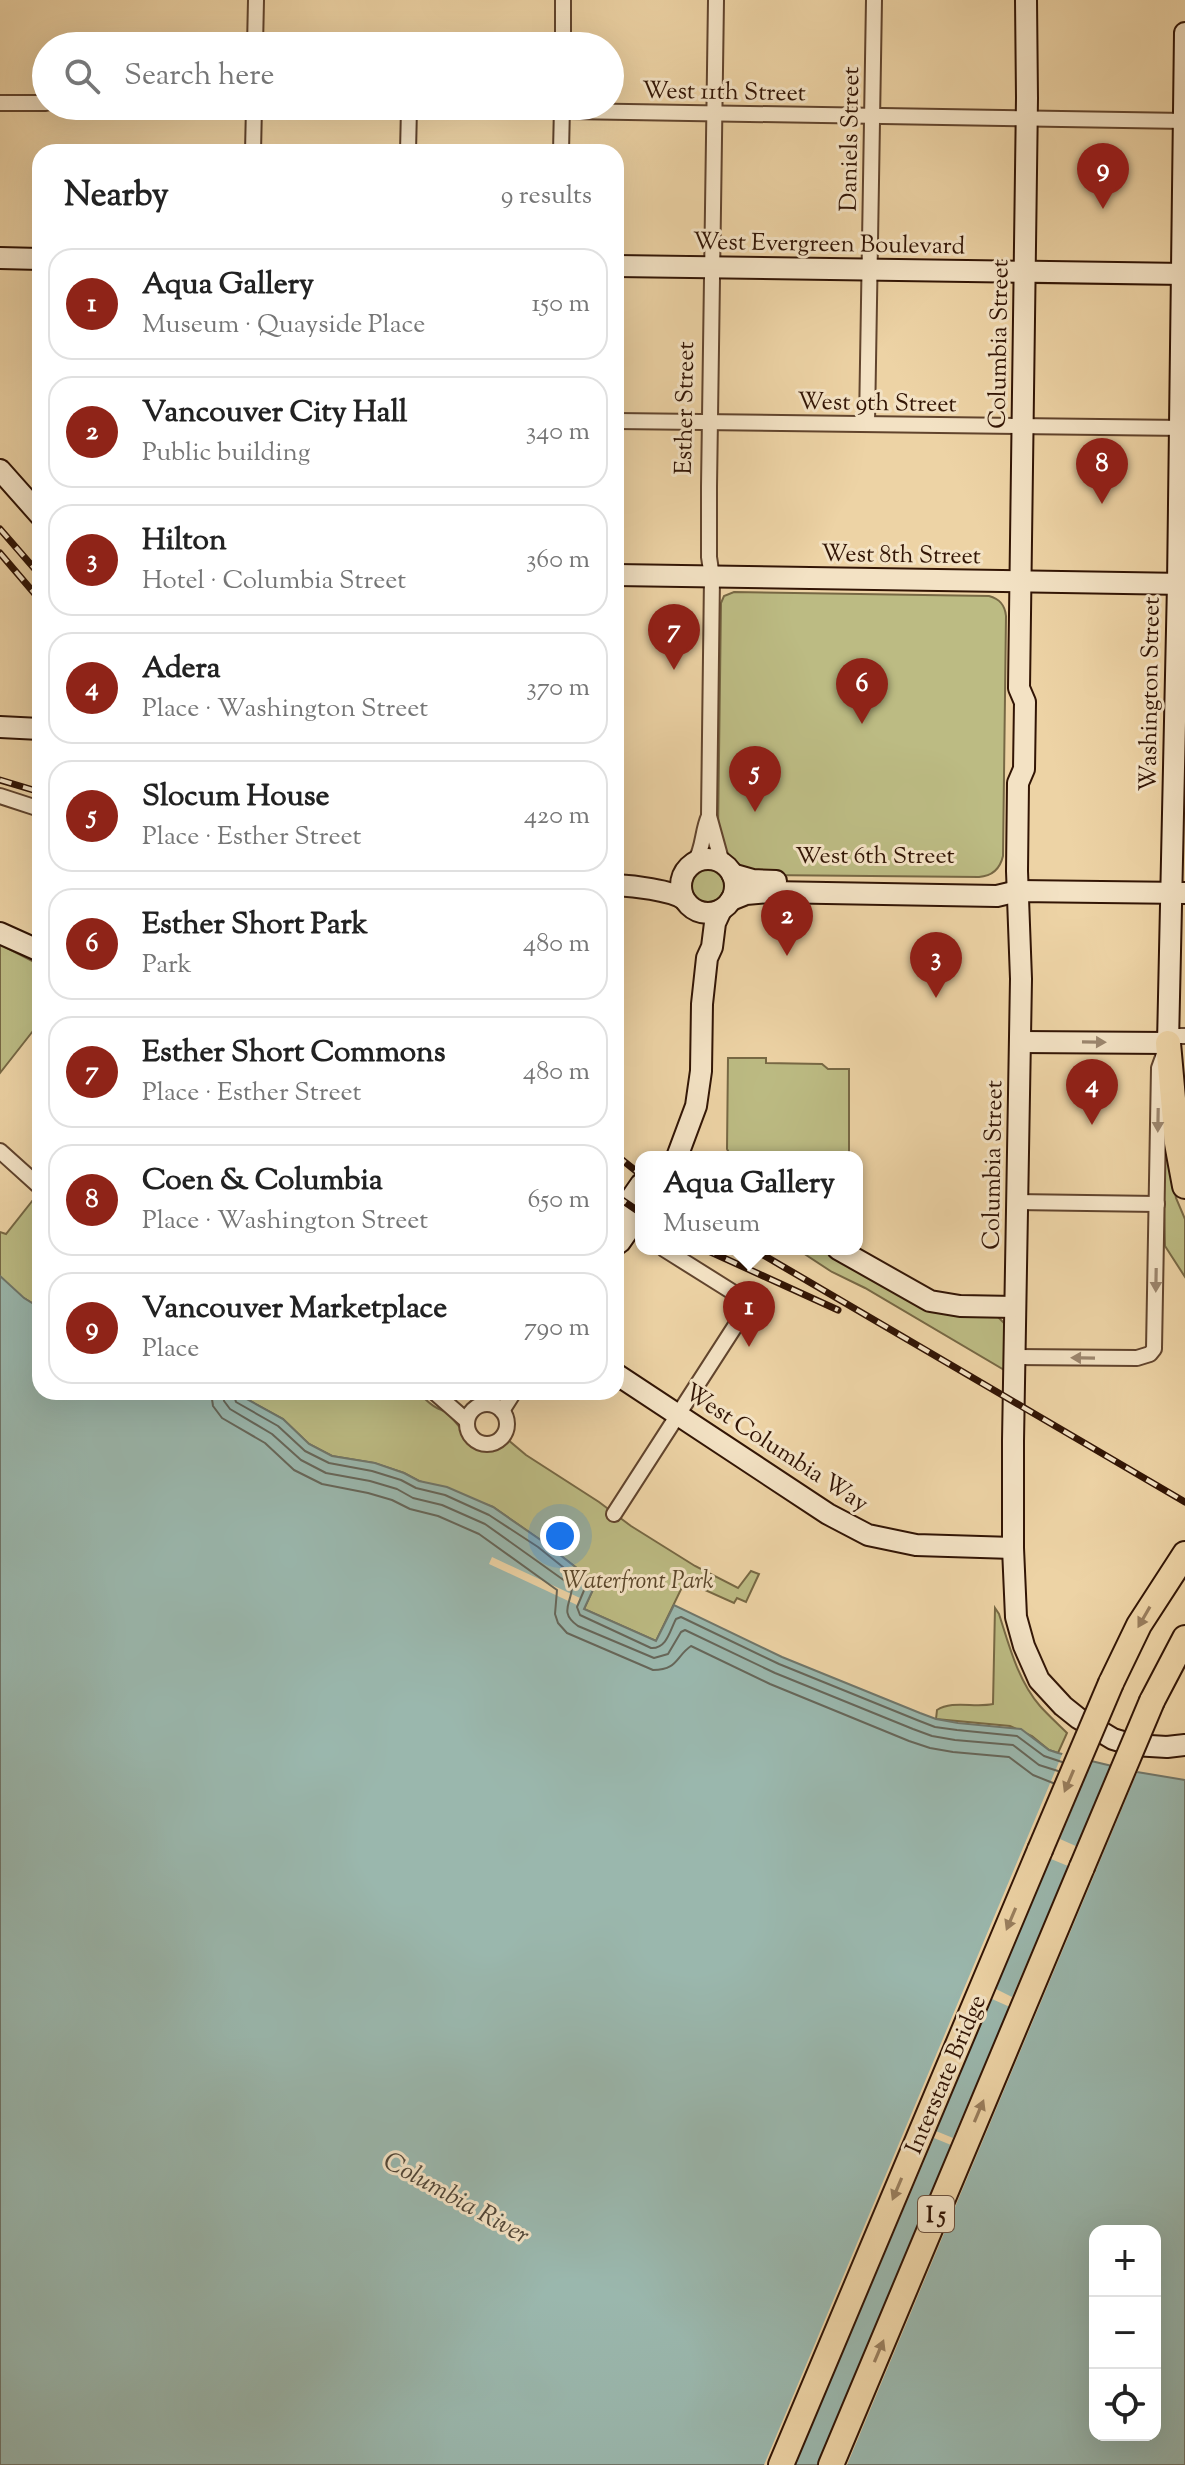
<!DOCTYPE html>
<meta charset="utf-8">
<style>
body{margin:0;font-family:"Sorts Mill Goudy",serif;background:#f2f2f2;color:#222}
.controls{position:absolute;right:24px;bottom:24px;display:grid;overflow:hidden;border-radius:16px;box-shadow:0 8px 32px #0002}
.controls button{width:72px;height:72px;display:grid;place-items:center;padding:0;border:0;border-bottom:2px solid #e0e0e0;background:#fff;color:#222;font:40px sans-serif}
.you{position:absolute;left:560px;top:1536px;width:28px;height:28px;margin:-20px;border:6px solid #fff;border-radius:50%;background:#1a73e8;box-shadow:0 0 0 12px #1a73e833}
.badge{display:grid;place-items:center;width:52px;height:52px;border-radius:50%;background:#8f2418;color:#fff;font-size:26px;font-weight:700}
.pin{position:absolute;translate:-50% -66px;filter:drop-shadow(0 2px 4px #0008)}
.pin::after{content:'';position:absolute;top:42px;width:28px;height:24px;background:inherit;clip-path:polygon(0 0,100% 0,50% 100%)}
.popup{position:absolute;left:635px;top:1151px;width:228px;height:104px;box-sizing:border-box;display:grid;place-content:center;border-radius:16px;background:#fff;filter:drop-shadow(0 2px 6px #0005);font-size:26px;white-space:nowrap;color:#767676}
.popup b{font-size:30px;color:#222}
.popup::after{content:'';position:absolute;left:50%;top:100%;margin-left:-16px;border:16px solid transparent;border-top-color:#fff}
.list{margin:0;padding:0;list-style:none}
h2{display:flex;justify-content:space-between;align-items:center;height:104px;margin:0;padding:0 32px;font-size:34px}
h2 small{font-size:26px;font-weight:400;color:#767676}
.list li{display:grid;grid-template-columns:52px 1fr auto;gap:24px;align-items:center;box-sizing:border-box;height:112px;margin:0 16px 16px;padding:0 16px;border:2px solid #e0e0e0;border-radius:24px}
.list b{display:block;font-size:30px;white-space:nowrap}
.list p{margin:0;font-size:26px;white-space:nowrap;color:#767676}
.list em{font-size:26px;font-style:normal;color:#767676}
.icon{flex:none;width:44px;height:44px;fill:none;stroke:currentColor;stroke-width:2;stroke-linecap:round;stroke-linejoin:round}
.map{position:relative;flex:none;width:1185px;height:2465px;overflow:hidden}
.search{position:absolute;background:#fff;box-shadow:0 8px 32px #0002;left:32px;top:32px;width:592px;height:88px;display:flex;align-items:center;gap:20px;box-sizing:border-box;padding:0 28px;border-radius:44px;color:#767676;font-size:30px}
.panel{position:absolute;background:#fff;box-shadow:0 8px 32px #0002;left:32px;top:144px;width:592px;height:1256px;border-radius:24px}
.map>svg:first-child{display:block}
.green{fill:#bcbb83;stroke:#776844;stroke-width:2}
.water{fill:#9ab7ad;stroke:#70766a;stroke-width:2;fill-rule:evenodd}
.pier{fill:#edd3a5;fill-rule:evenodd}
.lines{fill:none;stroke-linecap:round;stroke-linejoin:round}
.shore{stroke:#666659;stroke-width:2}
.street-casing{stroke:#61442d;stroke-width:18}
.secondary-casing{stroke:#321505;stroke-width:24}
.highway-casing{stroke:#321505;stroke-width:28}
.street{stroke:#f3e2c4;stroke-width:14}
.secondary{stroke:#f3e2c4;stroke-width:20}
.highway{stroke:#edd3a5;stroke-width:24}
.rail-casing{stroke:#321505;stroke-width:7}
.rail{stroke:#f3e2c4;stroke-width:4;stroke-dasharray:12;stroke-linecap:butt}
.highway-bridge-casing{stroke:#321505;stroke-width:28;stroke-linecap:butt}
.highway-bridge{stroke:#edd3a5;stroke-width:24}
.oneway{fill:#9c866e}
.oneway2{fill:#997e5d}
.labels{text-anchor:middle;stroke-width:6;stroke-linejoin:round;paint-order:stroke}
.shield{fill:#f3e2c4;stroke:#6c523e;stroke-width:2}
.shield-label{font-size:22px;font-weight:bold;fill:#321505}
.street-label{font-size:24px;fill:#321505;stroke:#f3e2c4}
.park-label{font-size:24px;font-style:italic;fill:#5b472b;stroke:#f3e2c4}
.water-label{font-size:26px;font-style:italic;fill:#514637;stroke:#f3e2c4}
</style>
<div class="map">
<svg width="1185" height="2465" viewBox="0 0 1185 2465">
<rect width="100%" height="100%" fill="#edd3a5"/>
<filter id="stains"><feTurbulence type="fractalNoise" baseFrequency=".0025" numOctaves="4"/><feColorMatrix values="0 0 0 0 .2 0 0 0 0 .09 0 0 0 0 .02 0 0 0 .5 -.17"/></filter>
<radialGradient id="worn" r=".72"><stop offset=".6" stop-color="#630" stop-opacity="0"/><stop offset="1" stop-color="#630" stop-opacity=".3"/></radialGradient>
<g class="green">
<path d="M734,592L989,596C1000,599 1005,605 1006,616L1003,856C1000,869 993,876 979,877L753,875C728,867 725,856 718,833L721,603L724,596Z"/>
<circle cx="708" cy="886" r="17"/>
<path d="M0,941L5,947L40,965V1022L0,1073Z"/>
<path d="M728,1058H766V1063L822,1064L828,1069H849V1157H731L727,1149Z"/>
<path d="M1163,1153H1168L1176,1198L1185,1219V1277L1165,1246Z"/>
<path d="M33,1200L40,1204V1246L35,1253L40,1256V1308L24,1298L0,1305V1232L6,1234Z"/>
<path d="M797,1249H823L917,1303L997,1316L1005,1324L1006,1329V1371L865,1288L832,1272Z"/>
<path d="M234,1392H418C423,1397 430,1405 437,1408C441,1410 445,1411 448,1414C467,1432 477,1463 507,1439L526,1455L599,1502L631,1526L695,1566L738,1588L751,1571L759,1574L746,1602L737,1598L734,1603L685,1581L656,1641L584,1609L596,1583L542,1541L493,1507L419,1481L404,1473L374,1463L332,1456L309,1444L283,1419Z"/>
<path d="M995,1608L999,1614C1009,1645 1018,1681 1040,1706C1048,1715 1058,1724 1067,1733L1058,1753L1049,1750L1032,1736L1010,1726L936,1719L937,1710C952,1700 975,1708 993,1704Z"/>
</g>
<path class="water" d="M0,1276L24,1298L40,1308V1392H234L283,1419L309,1444L332,1456L375,1463L404,1473L419,1481L447,1487L493,1507L542,1541L596,1583L584,1609L656,1641L674,1605L782,1657L920,1713L936,1719L958,1723L1021,1729L1049,1750L1058,1753L1137,1772L1185,1780V2465H0ZM1095,2231H1155V2435H1095Z"/>
<g class="pier">
<path d="M492,1557L580,1598L577,1605L489,1564Z"/>
<path d="M1064,1750L1093,1758L1060,1839L1078,1847L1114,1762L1139,1768L847,2465H817L951,2145L934,2138L795,2465H764ZM1051,1859L1068,1866L1012,1997L996,1989ZM992,1999L1010,2007L953,2138L936,2131Z"/>
</g>
<g class="lines">
<g class="shore">
<path d="M211,1392L213,1406L222,1418L265,1443L294,1470L322,1484L368,1493L392,1500L410,1509L438,1516L479,1534L557,1590L555,1614L558,1623L567,1633L653,1670C678,1670 676,1656 691,1646L770,1684L909,1741L930,1748L953,1752L1009,1757L1033,1775L1053,1783"/>
<path d="M223,1392L224,1401L230,1409L272,1434L301,1460L326,1473L370,1481L397,1489L413,1498L442,1505L485,1524L572,1586C572,1603 558,1612 578,1626L654,1658L668,1654L681,1632L685,1630L775,1673L913,1729L932,1736L955,1740L1013,1745L1039,1765L1058,1771"/>
<path d="M233,1392L236,1402L278,1426L305,1451L329,1463L372,1471L401,1480L416,1488L445,1495L489,1515L538,1547L584,1584L585,1588L577,1607L580,1615L651,1648C667,1649 670,1630 676,1619L681,1617L779,1664L917,1720L935,1727L957,1730L1017,1736L1044,1756L1062,1762"/>
</g>
<g class="street-casing">
<g id="street">
<path d="M255,46L256,0"/>
<path d="M563,46V0"/>
<path d="M0,103H46"/>
<path d="M263,106L1185,121"/>
<path d="M253,152L254,106"/>
<path d="M408,152L409,108"/>
<path d="M561,152L562,106"/>
<path d="M616,421L1185,428"/>
<path d="M867,423L874,0"/>
<path d="M0,796L40,809"/>
<path d="M709,816L722,863"/>
<path d="M695,862C704,847 702,831 709,816L712,577L709,557V487L716,0"/>
<path d="M0,1151L40,1187"/>
<path d="M1016,1202L1157,1204"/>
<path d="M1014,1357L1137,1358L1150,1354L1154,1349L1159,1068L1168,1043L1176,1036H1185"/>
<path d="M434,1392L467,1421"/>
<circle cx="487" cy="1424" r="20"/>
<path d="M502,1411L514,1392"/>
<path d="M614,1514L750,1303L664,1249"/>
</g>
</g>
<g class="secondary-casing">
<g id="secondary">
<path d="M1026,0L1027,98L1019,688L1025,702L1024,769L1018,783L1017,871L1021,979L1013,1441V1548L1016,1617L1024,1646L1039,1680L1063,1706L1078,1718L1113,1739L1133,1745L1167,1747L1185,1745"/>
<path d="M0,258L40,259"/>
<path d="M616,266L1185,274"/>
<path d="M0,470L40,515"/>
<path d="M616,575L1185,584"/>
<path d="M0,727L40,729"/>
<circle cx="708" cy="886" r="27"/>
<path d="M732,874L753,880L776,881"/>
<path d="M616,885C633,886 670,890 684,899"/>
<path d="M731,900L746,894L770,892L997,896L1018,891L1185,893"/>
<path d="M0,933L40,951"/>
<path d="M1021,1042L1168,1043L1178,584L1185,33"/>
<path d="M677,1157L696,1106L701,1071L702,1004L707,958L712,947L715,923L721,910"/>
<path d="M616,1220L641,1184"/>
<path d="M616,1245L620,1242L641,1212"/>
<path d="M838,1249L930,1301L960,1306L1015,1307"/>
<path d="M616,1374L828,1514L868,1535L916,1545L1013,1548"/>
</g>
</g>
<g class="highway-casing">
<g id="highway">
<path d="M1168,1043L1177,1143L1185,1186"/>
<path d="M1111,1683L1139,1625L1185,1554"/>
<path d="M1152,1701L1185,1638"/>
<path d="M781,2465L1040,1850"/>
<path d="M831,2465L1082,1867"/>
</g>
</g>
<use href="#street" class="street"/>
<use href="#secondary" class="secondary"/>
<use href="#highway" class="highway"/>
<g class="rail-casing">
<g id="rail">
<path d="M0,529L40,575"/>
<path d="M0,553L40,600"/>
<path d="M0,780L40,792"/>
<path d="M616,1155L641,1175"/>
<path d="M616,1196L641,1213"/>
<path d="M704,1249L838,1310"/>
<path d="M753,1249L1185,1502"/>
</g>
</g>
<use href="#rail" class="rail"/>
<g class="highway-bridge-casing">
<g id="highway-bridge">
<path d="M1040,1850L1111,1683"/>
<path d="M1082,1867L1152,1701"/>
</g>
</g>
<use href="#highway-bridge" class="highway-bridge"/>
</g>
<defs><path id="oneway-solid" d="M-6-.8H1V-3.2L6.5 0L1 3.2V.8H-6Z" transform="scale(2)"/></defs>
<g class="oneway">
<use href="#oneway-solid" transform="translate(1094 1042) rotate(1)"/>
<use href="#oneway-solid" transform="translate(1158 1120) rotate(91)"/>
<use href="#oneway-solid" transform="translate(1156 1280) rotate(91)"/>
<use href="#oneway-solid" transform="translate(1083 1358) rotate(-179)"/>
</g>
<g class="oneway2">
<use href="#oneway-solid" transform="translate(1144 1617) rotate(120)"/>
<use href="#oneway-solid" transform="translate(1069 1781) rotate(113)"/>
<use href="#oneway-solid" transform="translate(1011 1919) rotate(113)"/>
<use href="#oneway-solid" transform="translate(979 2111) rotate(-67)"/>
<use href="#oneway-solid" transform="translate(897 2189) rotate(113)"/>
<use href="#oneway-solid" transform="translate(879 2351) rotate(-67)"/>
</g>
<g class="labels">
<rect class="shield" x="918" y="2196" width="36" height="36" rx="6"/>
<g class="shield-label">
<text x="936" y="2222">I 5</text>
</g>
<g class="street-label">
<text transform="translate(724 91) rotate(1)" y="8">West 11th Street</text>
<text transform="translate(849 139) rotate(-89)" y="8">Daniels Street</text>
<text transform="translate(829 243) rotate(1)" y="8">West Evergreen Boulevard</text>
<text transform="translate(998 344) rotate(-89)" y="8">Columbia Street</text>
<text transform="translate(877 402) rotate(1)" y="8">West 9th Street</text>
<text transform="translate(684 408) rotate(-89)" y="8">Esther Street</text>
<text transform="translate(901 554) rotate(1)" y="8">West 8th Street</text>
<text transform="translate(1149 694) rotate(-89)" y="8">Washington Street</text>
<text x="875" y="863">West 6th Street</text>
<text transform="translate(992 1165) rotate(-89)" y="8">Columbia Street</text>
<text transform="translate(777 1447) rotate(33)" y="8">West Columbia Way</text>
<text transform="translate(945 2074) rotate(-67)" y="8">Interstate Bridge</text>
</g>
<g class="park-label">
<text x="638" y="1588">Waterfront Park</text>
</g>
<g class="water-label">
<text transform="translate(457 2197) rotate(29)" y="9">Columbia River</text>
</g>
</g>
<rect width="100%" height="100%" filter="url(#stains)"/>
<rect width="100%" height="100%" fill="url(#worn)"/>
</svg>
<div class="controls">
<button>+</button>
<button>−</button>
<button><svg class="icon" aria-label="locate" viewBox="0 0 24 24"><circle cx="12" cy="12" r="6"/><path d="M12 2v4M12 18v4M2 12h4M18 12h4"/></svg></button>
</div>
<div class="you"></div>
<div class="pin badge" style="left:749px;top:1347px">1</div>
<div class="popup"><b>Aqua Gallery</b>Museum</div>
<div class="pin badge" style="left:787px;top:956px">2</div>
<div class="pin badge" style="left:936px;top:998px">3</div>
<div class="pin badge" style="left:1092px;top:1125px">4</div>
<div class="pin badge" style="left:755px;top:812px">5</div>
<div class="pin badge" style="left:862px;top:724px">6</div>
<div class="pin badge" style="left:674px;top:670px">7</div>
<div class="pin badge" style="left:1102px;top:504px">8</div>
<div class="pin badge" style="left:1103px;top:209px">9</div>
<div class="search"><svg class="icon" aria-label="search" viewBox="0 0 24 24"><circle cx="10" cy="10" r="6"/><path d="M15 15l6 6"/></svg>Search here</div>
<section class="panel">
<h2>Nearby<small>9 results</small></h2>
<ul class="list">
<li><span class="badge">1</span><div><b>Aqua Gallery</b><p>Museum · Quayside Place</p></div><em>150 m</em></li>
<li><span class="badge">2</span><div><b>Vancouver City Hall</b><p>Public building</p></div><em>340 m</em></li>
<li><span class="badge">3</span><div><b>Hilton</b><p>Hotel · Columbia Street</p></div><em>360 m</em></li>
<li><span class="badge">4</span><div><b>Adera</b><p>Place · Washington Street</p></div><em>370 m</em></li>
<li><span class="badge">5</span><div><b>Slocum House</b><p>Place · Esther Street</p></div><em>420 m</em></li>
<li><span class="badge">6</span><div><b>Esther Short Park</b><p>Park</p></div><em>480 m</em></li>
<li><span class="badge">7</span><div><b>Esther Short Commons</b><p>Place · Esther Street</p></div><em>480 m</em></li>
<li><span class="badge">8</span><div><b>Coen &amp; Columbia</b><p>Place · Washington Street</p></div><em>650 m</em></li>
<li><span class="badge">9</span><div><b>Vancouver Marketplace</b><p>Place</p></div><em>790 m</em></li>
</ul>
</section>
</div>
